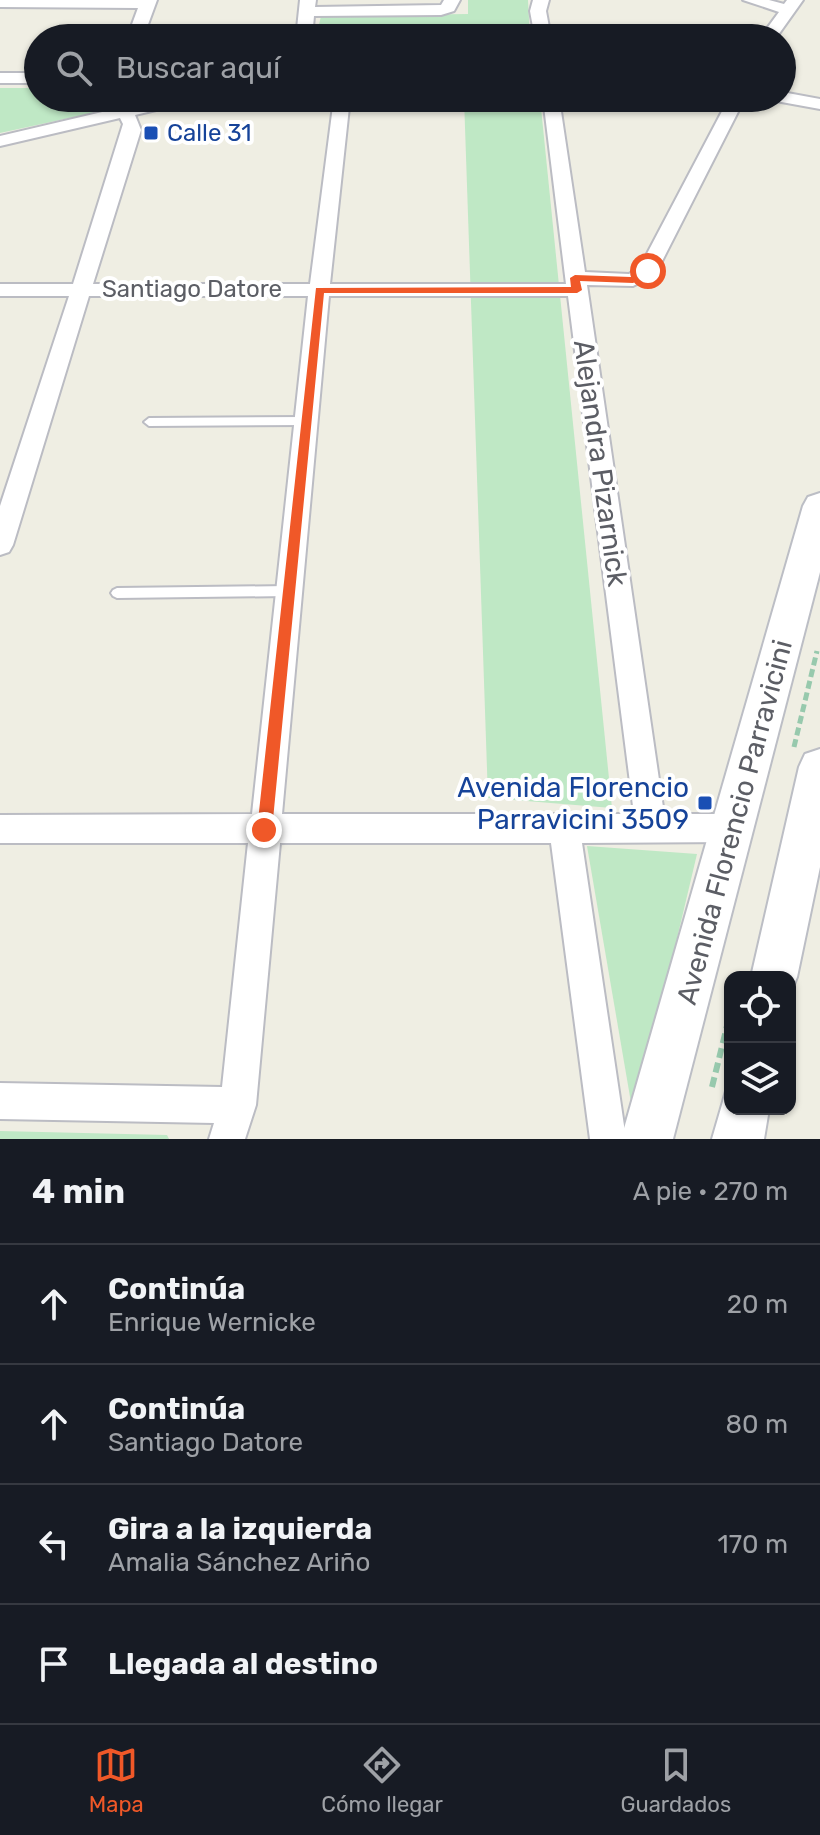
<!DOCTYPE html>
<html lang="es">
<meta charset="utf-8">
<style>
body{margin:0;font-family:Rubik,sans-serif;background:#242831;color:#f1f3f6}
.controls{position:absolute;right:24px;bottom:24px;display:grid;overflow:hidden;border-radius:16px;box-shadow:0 2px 6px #0004}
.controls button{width:72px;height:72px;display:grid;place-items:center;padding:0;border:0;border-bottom:2px solid #363941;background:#171b24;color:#f1f3f6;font:40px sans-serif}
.stop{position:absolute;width:24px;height:24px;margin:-18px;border:6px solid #f05828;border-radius:50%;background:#fff}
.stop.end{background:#f05828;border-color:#fff;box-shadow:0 2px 8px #0008}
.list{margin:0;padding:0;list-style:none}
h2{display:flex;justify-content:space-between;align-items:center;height:104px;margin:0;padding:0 32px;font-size:34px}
h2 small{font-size:26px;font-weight:400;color:#9ea1a6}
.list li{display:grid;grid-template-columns:52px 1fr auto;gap:24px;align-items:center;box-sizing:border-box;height:120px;padding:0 32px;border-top:2px solid #363941}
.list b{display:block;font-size:30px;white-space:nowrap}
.list p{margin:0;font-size:26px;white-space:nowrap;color:#9ea1a6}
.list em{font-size:26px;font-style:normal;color:#9ea1a6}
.icon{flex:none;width:44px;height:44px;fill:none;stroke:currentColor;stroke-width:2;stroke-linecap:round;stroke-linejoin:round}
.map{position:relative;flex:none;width:820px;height:1139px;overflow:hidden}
.search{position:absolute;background:#171b24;box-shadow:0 2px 6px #0004;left:24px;right:24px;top:24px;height:88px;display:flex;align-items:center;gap:20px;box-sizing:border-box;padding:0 28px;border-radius:44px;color:#9ea1a6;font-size:30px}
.sheet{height:584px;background:#171b24}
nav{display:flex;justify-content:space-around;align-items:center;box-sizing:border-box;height:112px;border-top:2px solid #363941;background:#171b24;font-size:22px;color:#9ea1a6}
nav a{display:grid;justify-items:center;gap:4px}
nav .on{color:#f05828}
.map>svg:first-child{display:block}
.green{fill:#bfe8c5}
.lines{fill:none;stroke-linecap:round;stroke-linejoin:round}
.lane-casing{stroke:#bbbcc3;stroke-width:4}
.street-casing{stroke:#bbbcc3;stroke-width:4}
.secondary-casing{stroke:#bcbec5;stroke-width:4}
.path-far1{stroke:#97c9ad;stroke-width:5;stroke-dasharray:8 4;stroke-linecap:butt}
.path{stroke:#97c9ad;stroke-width:6;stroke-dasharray:10 5;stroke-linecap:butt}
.lane{fill:#fff;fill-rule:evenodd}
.street{fill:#fff;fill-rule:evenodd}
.secondary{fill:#fff;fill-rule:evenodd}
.route{fill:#f05828}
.transit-dot{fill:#1a4fb4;stroke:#fff;stroke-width:3}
.labels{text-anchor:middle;stroke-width:8;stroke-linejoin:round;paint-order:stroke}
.far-transit-label{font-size:24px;fill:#164399;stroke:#fff;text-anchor:start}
.far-street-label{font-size:24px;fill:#5c5e65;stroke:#fff}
.street-label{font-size:28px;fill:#5c5e65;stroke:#fff}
.transit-label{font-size:28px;fill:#164399;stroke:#fff;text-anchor:end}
</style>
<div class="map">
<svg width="820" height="1139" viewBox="0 0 820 1139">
<rect width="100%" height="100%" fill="#efeee3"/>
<g class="green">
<path d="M468,0H528L530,38H316L321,16L468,14Z"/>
<path d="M0,88H38V98H108V102L97,112L0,133Z"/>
<path d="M464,98H540L612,808L488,798Z"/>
<path d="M587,846L697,854L634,1120Z"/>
<path d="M0,1131L167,1135L169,1139H0Z"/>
</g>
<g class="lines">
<g class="lane-casing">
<g id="lane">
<path d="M306,417L311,421L306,425L149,426L144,422L149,418Z"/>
<path d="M288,586L292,588L294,591L292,594L288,596L117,598L113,596L111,593L113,590L117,588Z"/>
</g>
</g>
<g class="street-casing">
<g id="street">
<path d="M0,0H157L143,38H127L138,8L0,7Z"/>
<path d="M300,0H316L315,7L441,5L444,0H460L454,11L441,15L314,16L312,38H296Z"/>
<path d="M533,0H549L546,11L551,38H535L530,11Z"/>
<path d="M743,0H769L784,4L787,0H803L776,38H760L779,12Z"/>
<rect x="0" y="73" width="38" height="10"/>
<path d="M782,92L820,99V109L776,101L774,98H782Z"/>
<path d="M109,98H125L130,105L162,98H192L190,102L135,115L141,130L93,284H310L334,98H350L330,284H566L543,98H559L585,272L629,274L640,267L729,98H745L655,275L633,286L587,285L664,814H734L745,818L749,828L745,838L734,842L582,843L626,1139H590L551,843H280L256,1105L245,1139H209L214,1123L0,1119V1083L222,1087L248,843H0V815L252,814L308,296H89L13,545L9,552L0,555V506L69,296H0V284H73L123,124L120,118L0,146V136L115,109ZM329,296H568L634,814H282Z"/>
</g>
</g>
<g class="secondary-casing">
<g id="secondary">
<path d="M820,493V572L673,1139H621L803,506L808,497Z"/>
<path d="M820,749V867L797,977L790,994V977H751L799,767L805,754Z"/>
<path d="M730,1090V1109H769L764,1139H712L726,1091Z"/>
</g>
</g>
<path class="path-far1" d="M794,747L817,651"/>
<path class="path" d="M712,1087L730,1014"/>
<use href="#lane" class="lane"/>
<use href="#street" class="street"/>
<use href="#secondary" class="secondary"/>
</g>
<path class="route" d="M648,268L652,269V274L633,283L580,281L582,290L577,293H324L272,830L270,835H259L257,830L316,288L571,287L570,278L575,275L631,277Z"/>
<g class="transit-dot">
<rect x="143" y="125" width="16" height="16" rx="4"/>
<rect x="697" y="795" width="16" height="16" rx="4"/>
</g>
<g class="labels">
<g class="far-transit-label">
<text x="167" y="141">Calle 31</text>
</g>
<g class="far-street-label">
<text x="192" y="297">Santiago Datore</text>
</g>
<g class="street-label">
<text transform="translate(601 463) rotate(82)" y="10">Alejandra Pizarnick</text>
<text transform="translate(734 822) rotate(-75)" y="10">Avenida Florencio Parravicini</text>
</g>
<g class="transit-label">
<text x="689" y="797">Avenida Florencio<tspan x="689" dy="32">Parravicini 3509</tspan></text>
</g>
</g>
</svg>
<div class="controls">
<button><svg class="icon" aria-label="locate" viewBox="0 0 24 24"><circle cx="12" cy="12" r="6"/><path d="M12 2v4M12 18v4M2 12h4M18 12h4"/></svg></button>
<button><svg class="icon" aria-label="layers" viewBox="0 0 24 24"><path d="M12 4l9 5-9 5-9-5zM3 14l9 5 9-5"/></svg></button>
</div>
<div class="stop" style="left:648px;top:271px"></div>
<div class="stop end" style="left:264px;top:830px"></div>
<div class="search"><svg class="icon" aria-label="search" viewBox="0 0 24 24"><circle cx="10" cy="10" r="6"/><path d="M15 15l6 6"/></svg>Buscar aquí</div>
</div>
<section class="sheet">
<h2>4 min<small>A pie · 270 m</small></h2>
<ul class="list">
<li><svg class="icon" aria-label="ahead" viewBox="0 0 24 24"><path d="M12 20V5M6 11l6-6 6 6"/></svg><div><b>Continúa</b><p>Enrique Wernicke</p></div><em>20 m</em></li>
<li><svg class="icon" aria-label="ahead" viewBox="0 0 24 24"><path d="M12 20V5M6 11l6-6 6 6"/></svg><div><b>Continúa</b><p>Santiago Datore</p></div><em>80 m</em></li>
<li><svg class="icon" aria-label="left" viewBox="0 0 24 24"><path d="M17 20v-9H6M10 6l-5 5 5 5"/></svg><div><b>Gira a la izquierda</b><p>Amalia Sánchez Ariño</p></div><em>170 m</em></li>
<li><svg class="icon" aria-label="arrive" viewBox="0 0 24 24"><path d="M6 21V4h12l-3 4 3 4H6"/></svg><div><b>Llegada al destino</b></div></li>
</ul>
</section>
<nav>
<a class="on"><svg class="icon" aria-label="map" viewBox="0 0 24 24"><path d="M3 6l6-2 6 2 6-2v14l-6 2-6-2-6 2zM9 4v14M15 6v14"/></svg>Mapa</a>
<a><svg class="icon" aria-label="directions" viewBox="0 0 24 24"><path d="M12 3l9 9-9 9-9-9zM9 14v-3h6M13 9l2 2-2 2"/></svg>Cómo llegar</a>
<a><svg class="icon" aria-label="saved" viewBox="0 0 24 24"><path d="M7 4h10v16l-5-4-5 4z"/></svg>Guardados</a>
</nav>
